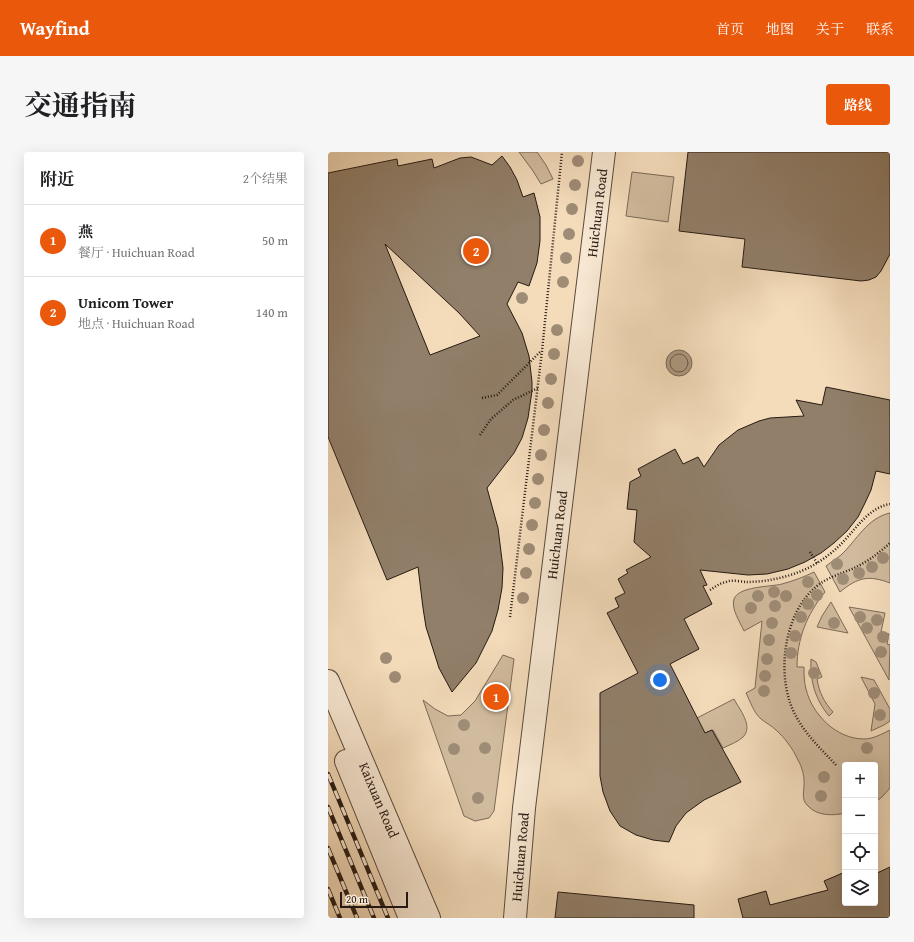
<!DOCTYPE html>
<html lang="zh">
<meta charset="utf-8">
<style>
body{margin:0;font-family:"Gentium Book Plus","Noto Serif SC",serif;background:#f6f6f6;color:#202124}
.controls{position:absolute;right:12px;bottom:12px;display:grid;overflow:hidden;border-radius:4px;box-shadow:0 4px 16px #0002}
.controls button{width:36px;height:36px;display:grid;place-items:center;padding:0;border:0;border-bottom:1px solid #e0e0e0;background:#fff;color:#202124;font:20px sans-serif}
.scale{position:absolute;left:12px;bottom:10px;width:68px;box-sizing:border-box;padding-left:4px;border:2px solid #261a13;border-top:0;font-size:11px;line-height:14px;white-space:nowrap;color:#261a13;-webkit-text-stroke:3px #f8e8d3;paint-order:stroke}
.you{position:absolute;left:332px;top:528px;width:14px;height:14px;margin:-10px;border:3px solid #fff;border-radius:50%;background:#1a73e8;box-shadow:0 0 0 6px #1a73e833}
.badge{display:grid;place-items:center;width:26px;height:26px;border-radius:50%;background:#ea580c;color:#fff;font-size:13px;font-weight:700}
.pin{position:absolute;translate:-50% -50%;border:2px solid #fff;box-shadow:0 1px 4px #0006}
.list{margin:0;padding:0;list-style:none}
h2{display:flex;justify-content:space-between;align-items:center;height:52px;margin:0;padding:0 16px;font-size:17px}
h2 small{font-size:13px;font-weight:400;color:#757577}
.list li{display:grid;grid-template-columns:26px 1fr auto;gap:12px;align-items:center;box-sizing:border-box;height:72px;padding:0 16px;border-top:1px solid #e0e0e0}
.list b{display:block;font-size:15px;white-space:nowrap}
.list p{margin:0;font-size:13px;white-space:nowrap;color:#757577}
.list em{font-size:13px;font-style:normal;color:#757577}
.icon{flex:none;width:22px;height:22px;fill:none;stroke:currentColor;stroke-width:2;stroke-linecap:round;stroke-linejoin:round}
.map{position:relative;flex:none;width:562px;height:766px;overflow:hidden;border-radius:4px}
header{display:flex;align-items:center;gap:24px;box-sizing:border-box;height:56px;padding:0 20px;background:#ea580c;color:#fff}
header strong{font-size:19px}
nav{display:flex;gap:22px;margin-inline-start:auto;font-size:14px}
.intro{display:flex;align-items:center;justify-content:space-between;box-sizing:border-box;height:96px;padding:0 24px}
h1{margin:0;font-size:28px}
.button{padding:10px 18px;border-radius:4px;background:#ea580c;color:#fff;font-size:14px;font-weight:700}
main{display:flex;gap:24px;padding:0 24px}
aside{flex:1;background:#fff;border-radius:4px;box-shadow:0 4px 16px #0002}
.map>svg:first-child{display:block}
.green{fill:#d1bb9e;stroke:#7c6a58}
.water{fill:#ae9a82;stroke:#786756}
.lines{fill:none;stroke-linecap:round;stroke-linejoin:round}
.shore{stroke:#6a5a4a;stroke-width:1}
.building{fill:#917f6a;stroke:#261a13;fill-rule:evenodd}
.minor-casing{stroke:#5a4a3d;stroke-width:24}
.tertiary-casing{stroke:#5a4a3d;stroke-width:24}
.path{stroke:#261a13;stroke-width:2.5;stroke-dasharray:1 2;stroke-linecap:butt}
.minor{stroke:#f8e8d3;stroke-width:22}
.tertiary{stroke:#f8e8d3;stroke-width:22}
.rail-casing{stroke:#261a13;stroke-width:4.5}
.rail{stroke:#f8e8d3;stroke-width:3;stroke-dasharray:9;stroke-linecap:butt}
.tree{fill:#9f8c76}
.labels{text-anchor:middle;stroke-width:3;stroke-linejoin:round;paint-order:stroke}
.street-label{font-size:14px;fill:#261a13;stroke:#f8e8d3}
</style>
<header>
<strong>Wayfind</strong>
<nav><a>首页</a><a>地图</a><a>关于</a><a>联系</a></nav>
</header>
<div class="intro"><h1>交通指南</h1><a class="button">路线</a></div>
<main>
<aside>
<h2>附近<small>2个结果</small></h2>
<ul class="list">
<li><span class="badge">1</span><div><b>燕</b><p>餐厅 · Huichuan Road</p></div><em>50 m</em></li>
<li><span class="badge">2</span><div><b>Unicom Tower</b><p>地点 · Huichuan Road</p></div><em>140 m</em></li>
</ul>
</aside>
<div class="map">
<svg width="562" height="766" viewBox="0 0 562 766">
<rect width="100%" height="100%" fill="#f4dcbb"/>
<filter id="stains"><feTurbulence type="fractalNoise" baseFrequency=".005" numOctaves="4"/><feColorMatrix values="0 0 0 0 .2 0 0 0 0 .09 0 0 0 0 .02 0 0 0 .5 -.17"/></filter>
<radialGradient id="worn" r=".72"><stop offset=".6" stop-color="#630" stop-opacity="0"/><stop offset="1" stop-color="#630" stop-opacity=".3"/></radialGradient>
<g class="green">
<path d="M191,0H209L218,13L225,27L213,32L205,19Z"/>
<path d="M304,20L346,25L340,70L298,64Z"/>
<path d="M562,361V431C541,423 530,425 512,440L498,414C503,410 508,407 513,403C529,388 539,366 562,361Z"/>
<path d="M486,420L497,440C479,462 469,487 469,515H476C476,522 476,530 478,537C484,562 508,587 536,587C545,587 554,582 562,578V636L554,645L547,650V613H517V661C505,664 489,664 480,654C472,647 477,638 476,628C476,622 473,613 470,608C465,597 457,586 448,578C444,574 438,571 433,567C426,561 422,549 418,541L427,536L434,469L416,479C412,470 403,457 406,447C411,434 442,435 454,432C465,429 476,425 486,420Z"/>
<path d="M503,450L520,481L489,475L494,464Z"/>
<path d="M521,455L557,461L553,480L561,482L559,492L562,493L561,528Z"/>
<path d="M175,503L186,507L166,659L161,666L147,669L136,664L95,548L107,557L120,564L133,563L147,549Z"/>
<path d="M483,507L488,510L494,525L489,527C491,540 496,550 505,560L501,564C487,547 482,529 483,507Z"/>
<path d="M533,525L546,528L562,557V569L556,573L543,579L547,552Z"/>
<path d="M406,547C411,557 426,574 415,585C410,590 401,593 395,596L385,578L375,582L367,567Z"/>
</g>
<circle class="water" cx="351" cy="211" r="13"/>
<g class="lines">
<circle class="shore" cx="351" cy="211" r="9"/>
</g>
<g class="building">
<path d="M360,0H562V102L553,119L548,125L541,128L533,129L414,115L417,87L351,79Z"/>
<path d="M174,4L182,15L189,28L195,45L206,41L212,65V89L209,111L201,134L190,130L179,152L194,181L201,204L204,230V239L200,266L194,286L186,301L159,336L170,376L175,416L174,436L170,458L164,479L148,511L124,540L111,516L98,475L95,456L90,415L59,428L0,285V21L69,7L70,14L104,7L106,16L132,6L143,5L164,13ZM57,92L131,161L152,184L102,203Z"/>
<path d="M498,235L562,248V322L548,319L543,338L537,351L530,365L519,379L506,391L493,401L477,410L460,417L439,422L420,423L372,418L379,433L375,434L384,452L356,467L371,497L342,512L377,581L384,578L413,630L376,648L358,661L348,674L341,690L325,688L308,683L292,674L282,659L275,640L272,624V541L310,521L279,461L291,455L287,446L297,441L290,427L300,421L298,418L323,405L306,390L309,358L299,357L302,330L313,324L310,317L347,297L355,312L370,305L376,315L391,293L410,278L431,269L442,266L476,264L468,248L494,253Z"/>
<path d="M562,715V766H415L410,747L438,739L442,753L500,738L496,729L517,720V751H547V722Z"/>
<path d="M230,740L366,753V766H227Z"/>
</g>
<g class="lines">
<g class="minor-casing">
<path id="minor" d="M187,766L196,656L276,0"/>
</g>
<g class="tertiary-casing">
<g id="tertiary">
<path d="M0,529L101,766"/>
<path d="M18,609L82,766"/>
</g>
</g>
<g class="path">
<path d="M154,246L169,243L213,199"/>
<path d="M152,283L163,267L185,248L210,236"/>
<path d="M482,400L489,411"/>
<path d="M382,438C387,435 392,431 398,430C404,427 413,430 419,430C442,430 470,423 489,411C497,406 505,400 511,394C527,379 539,356 562,352"/>
<path d="M182,465L214,199L234,0"/>
<path d="M508,613C494,598 479,584 469,566C447,529 454,462 489,434C501,424 517,421 530,414C542,408 552,400 562,391"/>
</g>
<use href="#minor" class="minor"/>
<use href="#tertiary" class="tertiary"/>
<g class="rail-casing">
<g id="rail">
<path d="M0,622L60,766"/>
<path d="M0,655L46,766"/>
<path d="M0,696L29,766"/>
<path d="M0,737L12,766"/>
</g>
</g>
<use href="#rail" class="rail"/>
</g>
<g class="tree">
<circle cx="250" cy="9" r="6"/>
<circle cx="247" cy="33" r="6"/>
<circle cx="244" cy="57" r="6"/>
<circle cx="241" cy="82" r="6"/>
<circle cx="238" cy="106" r="6"/>
<circle cx="235" cy="130" r="6"/>
<circle cx="194" cy="146" r="6"/>
<circle cx="229" cy="178" r="6"/>
<circle cx="226" cy="202" r="6"/>
<circle cx="223" cy="227" r="6"/>
<circle cx="220" cy="251" r="6"/>
<circle cx="216" cy="278" r="6"/>
<circle cx="213" cy="303" r="6"/>
<circle cx="210" cy="327" r="6"/>
<circle cx="207" cy="351" r="6"/>
<circle cx="204" cy="373" r="6"/>
<circle cx="201" cy="397" r="6"/>
<circle cx="555" cy="406" r="6"/>
<circle cx="509" cy="412" r="6"/>
<circle cx="544" cy="415" r="6"/>
<circle cx="198" cy="421" r="6"/>
<circle cx="531" cy="421" r="6"/>
<circle cx="515" cy="427" r="6"/>
<circle cx="480" cy="430" r="6"/>
<circle cx="446" cy="440" r="6"/>
<circle cx="489" cy="443" r="6"/>
<circle cx="430" cy="444" r="6"/>
<circle cx="458" cy="444" r="6"/>
<circle cx="195" cy="446" r="6"/>
<circle cx="480" cy="452" r="6"/>
<circle cx="447" cy="454" r="6"/>
<circle cx="423" cy="456" r="6"/>
<circle cx="473" cy="465" r="6"/>
<circle cx="532" cy="465" r="6"/>
<circle cx="549" cy="468" r="6"/>
<circle cx="444" cy="471" r="6"/>
<circle cx="506" cy="471" r="6"/>
<circle cx="539" cy="476" r="6"/>
<circle cx="467" cy="484" r="6"/>
<circle cx="555" cy="485" r="6"/>
<circle cx="441" cy="488" r="6"/>
<circle cx="553" cy="500" r="6"/>
<circle cx="463" cy="501" r="6"/>
<circle cx="58" cy="506" r="6"/>
<circle cx="439" cy="507" r="6"/>
<circle cx="486" cy="521" r="6"/>
<circle cx="437" cy="524" r="6"/>
<circle cx="67" cy="525" r="6"/>
<circle cx="436" cy="539" r="6"/>
<circle cx="546" cy="541" r="6"/>
<circle cx="552" cy="563" r="6"/>
<circle cx="136" cy="573" r="6"/>
<circle cx="157" cy="596" r="6"/>
<circle cx="539" cy="596" r="6"/>
<circle cx="126" cy="597" r="6"/>
<circle cx="496" cy="625" r="6"/>
<circle cx="493" cy="644" r="6"/>
<circle cx="150" cy="646" r="6"/>
</g>
<g class="labels">
<g class="street-label">
<text transform="translate(269 61) rotate(-83)" y="5">Huichuan Road</text>
<text transform="translate(229 383) rotate(-83)" y="5">Huichuan Road</text>
<text transform="translate(51 648) rotate(67)" y="5">Kaixuan Road</text>
<text transform="translate(192 705) rotate(-85)" y="5">Huichuan Road</text>
</g>
</g>
<rect width="100%" height="100%" filter="url(#stains)"/>
<rect width="100%" height="100%" fill="url(#worn)"/>
</svg>
<div class="controls">
<button>+</button>
<button>−</button>
<button><svg class="icon" aria-label="locate" viewBox="0 0 24 24"><circle cx="12" cy="12" r="6"/><path d="M12 2v4M12 18v4M2 12h4M18 12h4"/></svg></button>
<button><svg class="icon" aria-label="layers" viewBox="0 0 24 24"><path d="M12 4l9 5-9 5-9-5zM3 14l9 5 9-5"/></svg></button>
</div>
<div class="scale">20 m</div>
<div class="you"></div>
<div class="pin badge" style="left:168px;top:545px">1</div>
<div class="pin badge" style="left:148px;top:99px">2</div>
</div>
</main>
